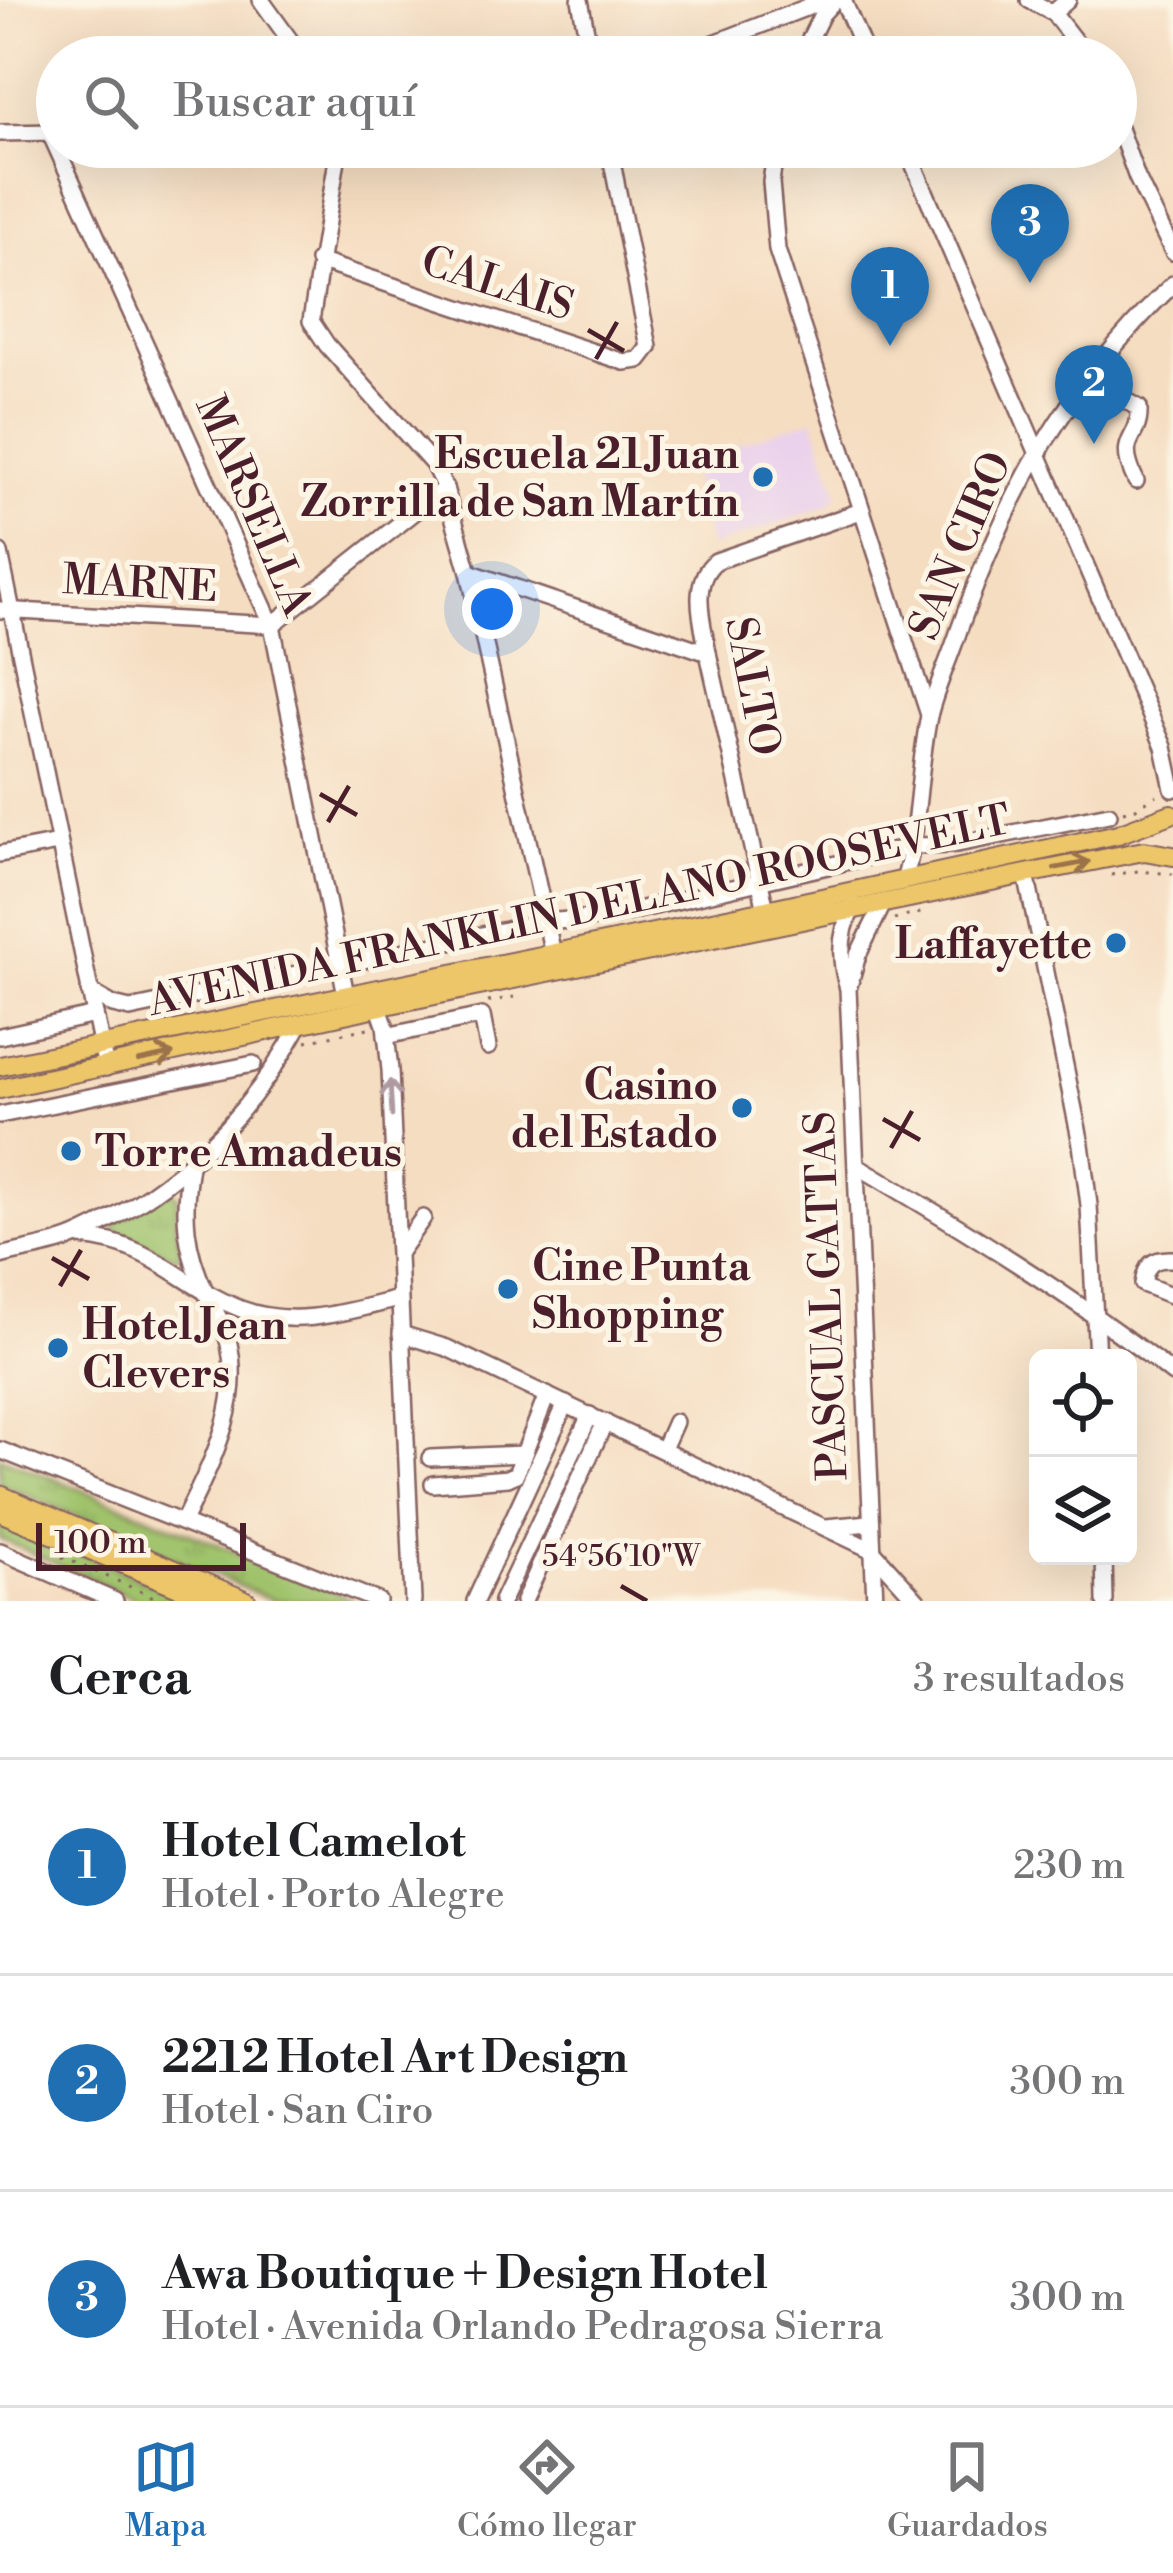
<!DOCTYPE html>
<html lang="es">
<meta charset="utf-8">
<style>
body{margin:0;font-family:"Libre Bodoni",serif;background:#f6f6f6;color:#202124}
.controls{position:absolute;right:36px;bottom:36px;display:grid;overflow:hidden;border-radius:18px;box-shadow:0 12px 48px #0002}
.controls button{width:108px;height:108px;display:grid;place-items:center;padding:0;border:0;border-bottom:3px solid #e0e0e0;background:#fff;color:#202124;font:60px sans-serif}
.scale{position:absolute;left:36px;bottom:30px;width:210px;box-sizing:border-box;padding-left:12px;border:6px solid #4a1f2b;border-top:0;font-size:33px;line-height:42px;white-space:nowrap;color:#4a1f2b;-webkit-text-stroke:9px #fcf5e5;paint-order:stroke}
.you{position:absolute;left:492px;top:609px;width:42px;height:42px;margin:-30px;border:9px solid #fff;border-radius:50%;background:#1a73e8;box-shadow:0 0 0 18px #1a73e833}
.badge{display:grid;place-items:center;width:78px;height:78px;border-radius:50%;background:#1f6fb2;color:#fff;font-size:39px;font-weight:700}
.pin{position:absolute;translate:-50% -99px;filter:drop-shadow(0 3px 6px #0008)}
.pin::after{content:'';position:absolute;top:63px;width:42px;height:36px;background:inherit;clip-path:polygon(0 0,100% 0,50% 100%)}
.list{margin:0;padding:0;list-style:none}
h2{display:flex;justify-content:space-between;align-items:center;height:156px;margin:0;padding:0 48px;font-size:51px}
h2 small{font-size:39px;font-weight:400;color:#757577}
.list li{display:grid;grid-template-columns:78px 1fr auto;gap:36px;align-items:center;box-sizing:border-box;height:216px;padding:0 48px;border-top:3px solid #e0e0e0}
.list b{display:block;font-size:45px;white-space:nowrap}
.list p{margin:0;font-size:39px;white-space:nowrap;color:#757577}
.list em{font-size:39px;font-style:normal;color:#757577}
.icon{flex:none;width:66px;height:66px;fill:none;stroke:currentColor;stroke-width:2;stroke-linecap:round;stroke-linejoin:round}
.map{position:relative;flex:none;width:1173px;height:1601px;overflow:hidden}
.search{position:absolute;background:#fff;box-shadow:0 12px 48px #0002;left:36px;right:36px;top:36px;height:132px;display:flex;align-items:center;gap:30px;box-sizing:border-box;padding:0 42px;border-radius:66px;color:#757577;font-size:45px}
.sheet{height:804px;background:#fff}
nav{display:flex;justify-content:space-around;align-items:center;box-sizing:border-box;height:168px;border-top:3px solid #e0e0e0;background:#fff;font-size:33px;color:#757577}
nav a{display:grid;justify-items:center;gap:6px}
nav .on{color:#1f6fb2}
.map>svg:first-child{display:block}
.built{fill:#ead1ec}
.grass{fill:url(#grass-tufts);stroke:#74704b;stroke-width:3}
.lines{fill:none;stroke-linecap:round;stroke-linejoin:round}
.minor-casing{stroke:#866260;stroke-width:20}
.major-casing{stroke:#866260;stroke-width:22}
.path{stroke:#866260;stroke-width:3;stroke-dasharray:3 9;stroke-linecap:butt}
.minor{stroke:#fff;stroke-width:15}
.major{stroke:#ecc669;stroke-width:18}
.oneway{stroke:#9b724a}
.oneway2{stroke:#ae9aa0}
.ticks{fill:none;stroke:#4a1f2b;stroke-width:4.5}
.poi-dot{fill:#1f6fb2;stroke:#fcf5e5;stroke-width:4.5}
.labels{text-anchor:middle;stroke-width:10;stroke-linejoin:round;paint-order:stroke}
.street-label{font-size:42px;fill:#4a1f2b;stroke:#fcf5e5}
.poi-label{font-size:42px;font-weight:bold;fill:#4a1f2b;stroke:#fcf5e5;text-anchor:end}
.ticks-label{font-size:30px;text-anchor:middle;fill:#4a1f2b;stroke:#fcf5e5;stroke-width:10;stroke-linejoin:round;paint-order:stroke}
</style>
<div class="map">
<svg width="1173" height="1601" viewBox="0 0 1173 1601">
<defs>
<pattern id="grass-tufts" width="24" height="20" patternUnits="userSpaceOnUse" patternTransform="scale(3)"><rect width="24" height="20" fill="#9fc26b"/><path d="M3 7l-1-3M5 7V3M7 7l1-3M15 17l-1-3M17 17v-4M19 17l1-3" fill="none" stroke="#8aa65d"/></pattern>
</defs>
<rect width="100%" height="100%" fill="#fcf5e5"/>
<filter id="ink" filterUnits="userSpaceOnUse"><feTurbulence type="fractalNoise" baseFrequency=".00833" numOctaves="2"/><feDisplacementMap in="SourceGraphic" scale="24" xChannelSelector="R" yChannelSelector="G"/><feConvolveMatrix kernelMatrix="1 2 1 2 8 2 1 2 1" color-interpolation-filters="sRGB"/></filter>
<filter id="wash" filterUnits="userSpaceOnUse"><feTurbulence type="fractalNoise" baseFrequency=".004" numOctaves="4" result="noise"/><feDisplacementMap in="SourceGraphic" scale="48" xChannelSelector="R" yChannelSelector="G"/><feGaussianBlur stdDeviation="2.7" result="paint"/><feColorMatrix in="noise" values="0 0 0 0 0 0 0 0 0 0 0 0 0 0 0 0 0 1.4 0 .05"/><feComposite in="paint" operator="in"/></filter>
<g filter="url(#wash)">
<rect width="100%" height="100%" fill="#f5ddc1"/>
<path class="built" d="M813,419L838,494L829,505L710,547L689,461Z"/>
<g class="grass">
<path d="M169,1190L178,1196L176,1222L181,1252L176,1258L114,1230L116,1223Z"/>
<path d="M0,1457L332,1590L355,1601H275L0,1484Z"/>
<path d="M0,1519L192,1601H140L0,1539Z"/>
</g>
</g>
<g filter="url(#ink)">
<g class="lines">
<g class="minor-casing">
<g id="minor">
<path d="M261,0L302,57"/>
<path d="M580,0L591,57"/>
<path d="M843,0L867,57"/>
<path d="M1029,0L1053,13L1087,57"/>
<path d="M1053,13L1068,0"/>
<path d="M678,57L826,0"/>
<path d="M801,57L822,14L835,0"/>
<path d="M1116,120L1137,178L1173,252"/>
<path d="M0,133L57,132"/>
<path d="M50,133L272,625L346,995"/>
<path d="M339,147L311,321L327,345L433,464L445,488L469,572L553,954"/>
<path d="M776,147L771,182L777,250L929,715"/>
<path d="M906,147L1164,747L1173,789"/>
<path d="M318,261L624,362L639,360L649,347L609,147"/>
<path d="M1087,378L1139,408C1141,443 1114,435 1136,481"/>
<path d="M0,553L106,1068"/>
<path d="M469,572L708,653"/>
<path d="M0,610L272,625L445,488"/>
<path d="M0,854L58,843"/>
<path d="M1026,874L1081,1144L1089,1205L1097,1358"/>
<path d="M905,878C919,825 918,770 929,716C936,687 950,658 959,630C1010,487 1064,390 1173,284"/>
<path d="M854,906C839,932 839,961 848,989L875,1601"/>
<path d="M766,910L708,653C703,624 689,582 716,561L861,511"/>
<path d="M849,986L858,955L883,904"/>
<path d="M89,991L113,1005L130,1009L544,922L607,917L914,846L952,845L1109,814"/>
<path d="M376,999L385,1025L390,1070L413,1601"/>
<path d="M0,1036L95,1015"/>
<path d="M386,1036L482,1016L488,1047"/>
<path d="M0,1115L253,1064"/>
<path d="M856,1165C966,1230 1072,1295 1173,1374"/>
<path d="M80,1237C154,1243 180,1286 241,1309C294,1329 346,1312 398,1299"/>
<path d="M399,1252L423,1218"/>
<path d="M0,1256C26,1249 57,1246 81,1234C176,1191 251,1115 300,1024"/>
<path d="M1173,1259C1153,1258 1146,1264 1143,1284L1173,1296"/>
<path d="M401,1334L447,1348L872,1550L918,1601"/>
<path d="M663,1449L675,1422"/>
<path d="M0,1450L378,1601"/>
<path d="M430,1458L523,1454"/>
<path d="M433,1484L508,1478L516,1474L547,1395"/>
<path d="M183,1522C209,1467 243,1407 229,1344C225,1326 214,1310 206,1293C185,1250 182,1213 190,1166"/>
<path d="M826,1527L870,1523"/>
<path d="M0,1551L115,1601"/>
<path d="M1104,1556L1105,1601"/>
<path d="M475,1601L566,1404"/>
<path d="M502,1601L590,1415"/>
<path d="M524,1601L605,1422"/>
</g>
</g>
<g class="major-casing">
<g id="major">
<path d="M0,1066L766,910L1118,834L1171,814"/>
<path d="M0,1089L386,1005L1026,874L1144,851L1173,856"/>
<path d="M0,1495L247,1601"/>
<path d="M0,1512L212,1601"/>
</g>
</g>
<g class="path">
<path d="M1123,811L1136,808L1157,795"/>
<path d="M1111,875L1138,871L1173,874"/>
<path d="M894,919L925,912"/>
<path d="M488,1002L514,997"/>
<path d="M306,1041L368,1028"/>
<path d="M62,1557L163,1601"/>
</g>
<use href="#minor" class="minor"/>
<use href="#major" class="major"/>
</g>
<defs><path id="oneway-shaft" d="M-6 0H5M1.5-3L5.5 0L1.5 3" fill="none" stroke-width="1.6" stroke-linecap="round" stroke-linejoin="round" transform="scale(3)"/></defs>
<g class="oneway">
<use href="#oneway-shaft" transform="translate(1072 865) rotate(-11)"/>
<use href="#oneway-shaft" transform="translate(156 1057) rotate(-12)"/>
</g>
<use class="oneway2" href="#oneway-shaft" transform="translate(391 1098) rotate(-93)"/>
</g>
<path class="ticks" d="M588,330L624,351M596,359L617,322M320,794L357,815M328,822L349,786M883,1119L920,1140M891,1148L912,1111M52,1258L89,1279M60,1286L81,1250M621,1586L647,1601"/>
<g class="poi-dot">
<circle cx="763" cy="477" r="12"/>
<circle cx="1116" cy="943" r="12"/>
<circle cx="742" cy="1108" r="12"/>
<circle cx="71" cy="1151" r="12"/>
<circle cx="508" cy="1289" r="12"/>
<circle cx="58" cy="1348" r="12"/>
</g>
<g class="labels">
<g class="street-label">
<text transform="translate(498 282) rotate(18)" y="15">CALAIS</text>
<text transform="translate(255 505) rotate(67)" y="15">MARSELLA</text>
<text transform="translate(959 545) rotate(-67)" y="15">SAN CIRO</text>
<text transform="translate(140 582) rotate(3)" y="15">MARNE</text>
<text transform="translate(754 686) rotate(79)" y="15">SALTO</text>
<text transform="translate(579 909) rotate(-12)" y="15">AVENIDA FRANKLIN DELANO ROOSEVELT</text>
<text transform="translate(825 1296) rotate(-92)" y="15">PASCUAL GATTAS</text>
</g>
<g class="poi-label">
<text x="739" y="468">Escuela 21 Juan<tspan x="739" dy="48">Zorrilla de San Martín</tspan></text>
<text x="1092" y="958">Laffayette</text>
<text x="718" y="1099">Casino<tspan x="718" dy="48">del Estado</tspan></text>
<text x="95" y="1166" text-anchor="start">Torre Amadeus</text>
<text x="532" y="1280" text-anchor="start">Cine Punta<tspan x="532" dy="48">Shopping</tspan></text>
<text x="82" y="1339" text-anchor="start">Hotel Jean<tspan x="82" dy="48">Clevers</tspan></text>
</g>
</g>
<g class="ticks-label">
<text x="621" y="1566">54°56'10"W</text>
</g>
</svg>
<div class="controls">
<button><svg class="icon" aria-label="locate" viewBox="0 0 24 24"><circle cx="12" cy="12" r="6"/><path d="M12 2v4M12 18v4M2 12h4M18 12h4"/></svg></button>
<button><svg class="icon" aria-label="layers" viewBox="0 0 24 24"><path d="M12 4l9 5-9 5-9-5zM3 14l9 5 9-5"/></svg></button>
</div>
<div class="scale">100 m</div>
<div class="you"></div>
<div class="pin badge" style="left:890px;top:346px">1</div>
<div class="pin badge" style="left:1094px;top:444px">2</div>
<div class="pin badge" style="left:1030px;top:283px">3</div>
<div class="search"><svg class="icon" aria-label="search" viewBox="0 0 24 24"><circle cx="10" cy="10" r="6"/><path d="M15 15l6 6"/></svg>Buscar aquí</div>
</div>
<section class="sheet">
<h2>Cerca<small>3 resultados</small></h2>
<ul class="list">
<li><span class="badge">1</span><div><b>Hotel Camelot</b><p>Hotel · Porto Alegre</p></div><em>230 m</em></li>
<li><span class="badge">2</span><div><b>2212 Hotel Art Design</b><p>Hotel · San Ciro</p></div><em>300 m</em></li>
<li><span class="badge">3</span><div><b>Awa Boutique + Design Hotel</b><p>Hotel · Avenida Orlando Pedragosa Sierra</p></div><em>300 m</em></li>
</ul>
</section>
<nav>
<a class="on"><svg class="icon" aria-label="map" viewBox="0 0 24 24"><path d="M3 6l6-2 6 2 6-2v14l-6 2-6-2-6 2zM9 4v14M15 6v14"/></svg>Mapa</a>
<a><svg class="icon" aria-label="directions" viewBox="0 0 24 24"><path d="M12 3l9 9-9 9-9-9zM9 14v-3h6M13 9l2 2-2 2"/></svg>Cómo llegar</a>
<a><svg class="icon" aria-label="saved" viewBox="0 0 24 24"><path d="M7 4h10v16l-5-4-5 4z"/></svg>Guardados</a>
</nav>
